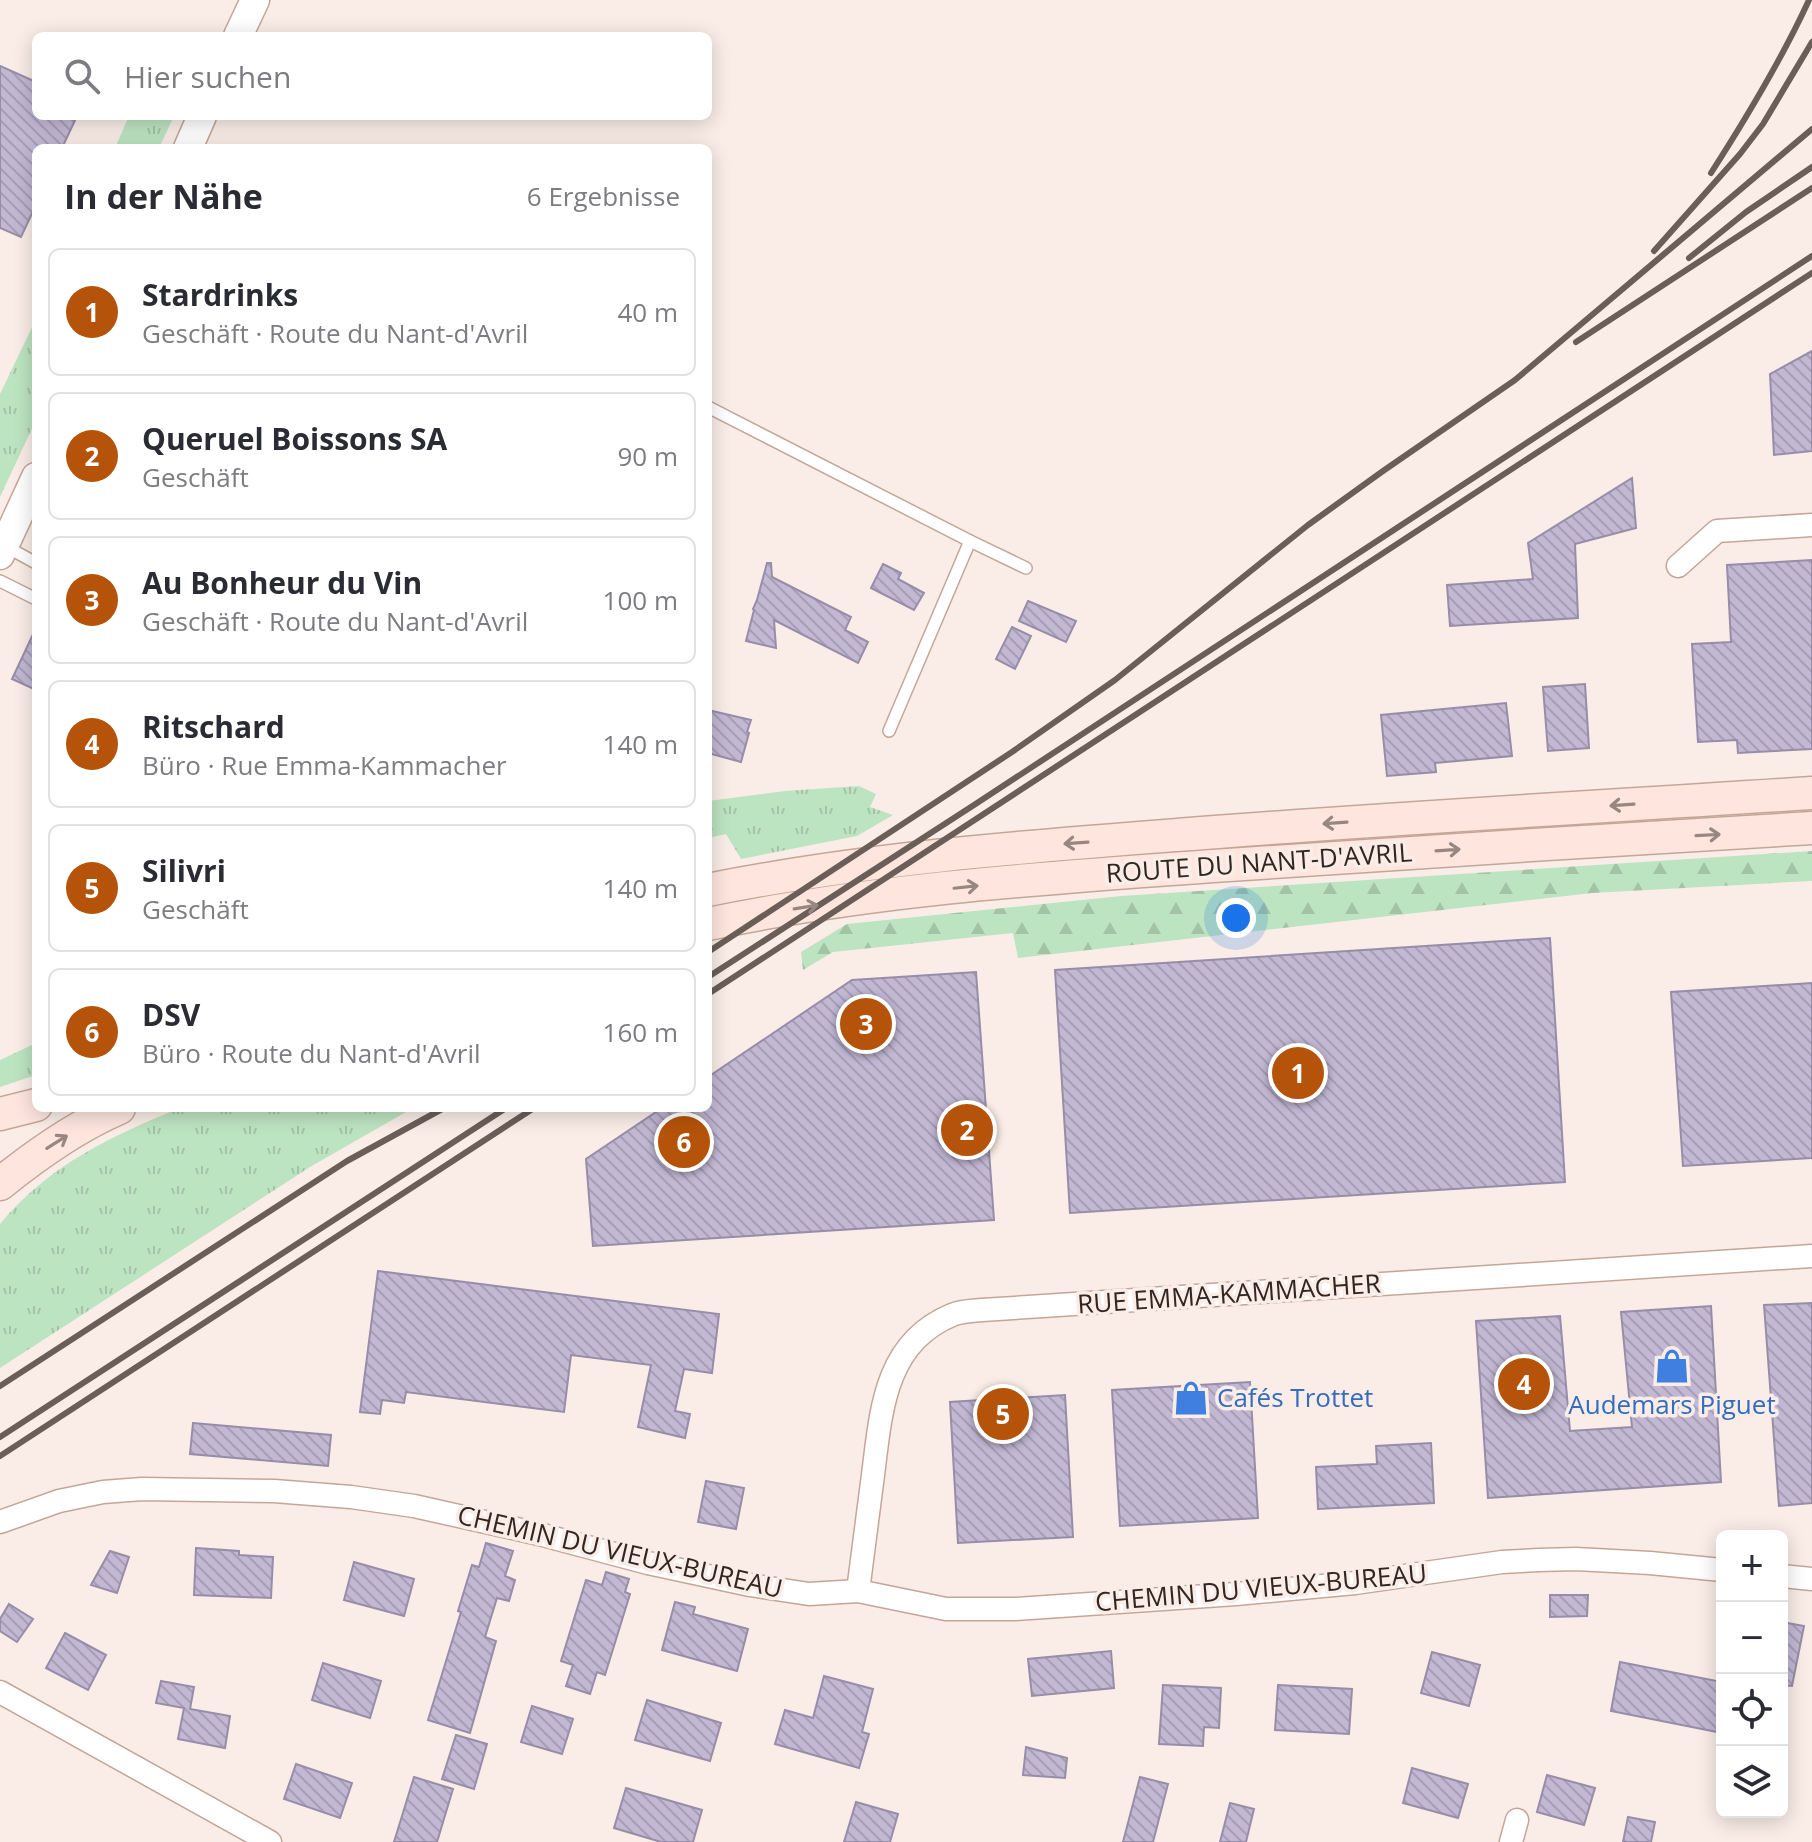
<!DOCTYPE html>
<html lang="de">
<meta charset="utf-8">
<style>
body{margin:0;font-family:"Open Sans",sans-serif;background:#f2f2f3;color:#2b2b33}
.controls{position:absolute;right:24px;bottom:24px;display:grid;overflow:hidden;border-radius:12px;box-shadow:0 4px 20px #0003}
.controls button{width:72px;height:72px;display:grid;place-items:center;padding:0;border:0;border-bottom:2px solid #e1e1e2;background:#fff;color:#2b2b33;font:40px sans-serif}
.you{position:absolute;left:1236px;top:918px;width:28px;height:28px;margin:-20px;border:6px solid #fff;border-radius:50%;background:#1a73e8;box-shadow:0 0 0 12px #1a73e833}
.badge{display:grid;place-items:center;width:52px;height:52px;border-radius:50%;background:#b45309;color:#fff;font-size:26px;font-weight:700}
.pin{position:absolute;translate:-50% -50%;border:4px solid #fff;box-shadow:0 2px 8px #0006}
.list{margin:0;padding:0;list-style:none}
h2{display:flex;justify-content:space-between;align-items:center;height:104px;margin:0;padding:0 32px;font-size:34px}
h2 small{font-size:26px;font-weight:400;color:#7c7c81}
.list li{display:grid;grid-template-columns:52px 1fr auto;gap:24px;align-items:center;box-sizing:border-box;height:128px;margin:0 16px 16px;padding:0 16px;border:2px solid #e1e1e2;border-radius:12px}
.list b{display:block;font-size:30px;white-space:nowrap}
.list p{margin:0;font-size:26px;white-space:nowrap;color:#7c7c81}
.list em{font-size:26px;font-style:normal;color:#7c7c81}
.icon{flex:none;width:44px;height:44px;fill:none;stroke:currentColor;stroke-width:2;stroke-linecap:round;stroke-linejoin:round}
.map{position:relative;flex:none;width:1812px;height:1842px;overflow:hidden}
.search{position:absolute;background:#fff;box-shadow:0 4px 20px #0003;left:32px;top:32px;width:680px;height:88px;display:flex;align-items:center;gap:20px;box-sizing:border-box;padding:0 28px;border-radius:12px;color:#7c7c81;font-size:30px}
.panel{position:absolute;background:#fff;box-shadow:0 4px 20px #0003;left:32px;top:144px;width:680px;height:968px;border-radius:12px}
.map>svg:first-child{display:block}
.grass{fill:url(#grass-tufts)}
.forest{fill:url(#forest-firs)}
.building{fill:url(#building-back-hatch);stroke:#978da8;stroke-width:2}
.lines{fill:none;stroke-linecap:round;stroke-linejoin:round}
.service-casing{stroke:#c4a698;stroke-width:14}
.minor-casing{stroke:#c4a698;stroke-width:25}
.tertiary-casing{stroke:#c4a698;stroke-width:31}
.secondary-casing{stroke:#c4a698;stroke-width:35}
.service{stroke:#fff;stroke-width:11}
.minor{stroke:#fff;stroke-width:22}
.tertiary{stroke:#fff;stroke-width:28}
.secondary{stroke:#fee6df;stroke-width:32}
.rail{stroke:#6b5e59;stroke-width:6}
.oneway{stroke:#988680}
.labels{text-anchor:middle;stroke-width:7;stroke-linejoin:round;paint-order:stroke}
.street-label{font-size:26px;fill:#322621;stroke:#faede7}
.shop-label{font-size:26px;fill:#366cbe;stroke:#faede7;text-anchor:start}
</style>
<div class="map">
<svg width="1812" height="1842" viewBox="0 0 1812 1842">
<defs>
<pattern id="grass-tufts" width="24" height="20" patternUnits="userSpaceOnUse" patternTransform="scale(2)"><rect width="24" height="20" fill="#bde4c0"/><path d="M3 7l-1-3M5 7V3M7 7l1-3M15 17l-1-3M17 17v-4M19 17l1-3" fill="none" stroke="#a3c3a5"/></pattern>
<pattern id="forest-firs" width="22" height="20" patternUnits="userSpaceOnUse" patternTransform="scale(2)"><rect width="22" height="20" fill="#bde4c0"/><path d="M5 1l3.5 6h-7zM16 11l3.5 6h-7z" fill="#a3c3a5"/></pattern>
<pattern id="building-back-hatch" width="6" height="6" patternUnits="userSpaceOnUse" patternTransform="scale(2)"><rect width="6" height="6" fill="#c2b8d4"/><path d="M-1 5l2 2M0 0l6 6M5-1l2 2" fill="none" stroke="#a79eb6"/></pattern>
</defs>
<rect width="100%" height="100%" fill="#faede7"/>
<g class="grass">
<path d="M129,116H174L159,148H115Z"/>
<path d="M36,319V420L0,497V394Z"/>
<path d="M859,786L876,794L870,807L893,815L857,836L741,859L726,834L708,838V801L785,791Z"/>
<path d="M36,1043V1075L0,1087V1060Z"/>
<path d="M180,1108H413L310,1167L0,1368V1224C49,1165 111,1136 180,1108Z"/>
</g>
<path class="forest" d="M1812,851V881L1592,893L1018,958L1013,933L833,952L803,970L801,952L847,924L1121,896Z"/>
<g class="building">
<path d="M0,66L36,82V116H77L62,148H36V205L21,237L0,228Z"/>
<path d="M1812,351V451L1774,455L1770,374Z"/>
<path d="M1632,478L1636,528L1575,544L1578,618L1450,626L1447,585L1533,579L1528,543Z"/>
<path d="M1812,560V749L1738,753L1737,740L1698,742L1692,644L1731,642L1727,565Z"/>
<path d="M767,563H771L772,577L851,617L845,630L868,642L858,663L774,620L776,648L746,641L754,610L753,609L757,600Z"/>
<path d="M883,564L901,573L898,579L924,593L914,610L871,588Z"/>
<path d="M1028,601L1076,621L1066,642L1019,621Z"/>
<path d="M1012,627L1031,636L1015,669L996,659Z"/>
<path d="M36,628V690L12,679Z"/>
<path d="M1585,684L1589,748L1548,751L1543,687Z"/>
<path d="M1506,703L1512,756L1435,763L1436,772L1387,776L1381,715Z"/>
<path d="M708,710L751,720L747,732L749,733L741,762L708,753Z"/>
<path d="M1550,938L1565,1182L1070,1213L1055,970Z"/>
<path d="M976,972L994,1220L593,1246L586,1159L662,1108H708V1077L852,980Z"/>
<path d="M1812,983V1158L1683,1166L1671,992Z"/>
<path d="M378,1271L719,1314L712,1373L684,1369L675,1411L690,1414L685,1438L638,1427L651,1365L571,1355L564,1412L406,1392L404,1403L382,1400L380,1414L360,1412Z"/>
<path d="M1812,1303V1503L1779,1506L1764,1305Z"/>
<path d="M1711,1306L1721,1482L1488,1498L1476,1321L1560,1316L1570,1431L1632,1427L1621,1312Z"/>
<path d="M1250,1382L1258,1518L1120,1526L1112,1390Z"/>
<path d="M1065,1395L1073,1537L958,1543L950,1402Z"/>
<path d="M193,1423L331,1435L328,1466L190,1454Z"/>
<path d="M1431,1443L1434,1503L1318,1509L1316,1467L1377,1464L1376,1446Z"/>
<path d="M706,1481L744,1488L736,1529L698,1522Z"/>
<path d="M486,1543L513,1551L505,1576L515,1580L509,1601L497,1598L485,1637L496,1641L470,1733L428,1720L461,1612L458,1611L472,1565L479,1567Z"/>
<path d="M196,1548L239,1551V1555L273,1557L271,1598L194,1595Z"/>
<path d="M110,1551L129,1557L117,1593L91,1585Z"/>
<path d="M354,1562L414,1579L404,1616L344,1600Z"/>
<path d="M606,1572L629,1579L625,1592L630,1594L605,1675L597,1672L590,1694L566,1686L573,1665L561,1661L586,1580L602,1585Z"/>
<path d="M1550,1595H1588L1587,1616L1550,1617Z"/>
<path d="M675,1602L695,1607L693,1614L748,1629L737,1671L662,1650Z"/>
<path d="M9,1604L33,1619L17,1642L0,1631V1619Z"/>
<path d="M1782,1622L1804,1626L1792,1686L1782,1685Z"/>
<path d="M65,1633L106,1655L88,1690L46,1668Z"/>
<path d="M1111,1651L1114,1688L1032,1696L1028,1659Z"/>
<path d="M1432,1652L1480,1665L1469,1706L1421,1693Z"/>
<path d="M1620,1662L1722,1682V1733L1611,1711Z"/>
<path d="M323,1663L381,1681L370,1718L312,1700Z"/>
<path d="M824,1676L873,1689L862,1732L869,1734L859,1768L775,1744L785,1710L813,1718Z"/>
<path d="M161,1681L194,1687L190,1709L230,1716L225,1748L178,1739L184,1708L156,1703Z"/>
<path d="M1163,1685L1221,1688L1219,1728L1204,1727L1203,1746L1159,1744Z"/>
<path d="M1278,1685L1352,1689L1349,1734L1275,1730Z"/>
<path d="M647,1700L721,1723L710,1761L635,1740Z"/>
<path d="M532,1706L573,1719L562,1754L521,1742Z"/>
<path d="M456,1735L487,1744L474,1789L442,1779Z"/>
<path d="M1026,1747L1067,1758L1065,1778L1023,1775Z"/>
<path d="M296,1764L352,1783L340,1818L284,1799Z"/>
<path d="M1412,1768L1468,1784L1458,1818L1403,1803Z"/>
<path d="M1547,1775L1595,1788L1584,1825L1537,1812Z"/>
<path d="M414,1777L453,1789L437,1842H394Z"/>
<path d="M1140,1777L1168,1784L1153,1842H1123Z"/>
<path d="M626,1788L702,1810L693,1842H661L614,1828Z"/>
<path d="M856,1802L898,1814L890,1842H844Z"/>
<path d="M1230,1803L1254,1809L1246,1842H1220Z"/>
<path d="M1628,1817L1655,1822L1651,1842H1623Z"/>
</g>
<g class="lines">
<g class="service-casing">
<g id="service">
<path d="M708,407L970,541L1026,568"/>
<path d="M5,546L36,563"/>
<path d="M0,581L36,599"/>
<path d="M889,731L970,541"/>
</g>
</g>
<g class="minor-casing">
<g id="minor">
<path d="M1678,566L1717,531L1812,525"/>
<path d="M0,1522L59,1501L103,1492L142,1489L274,1491L351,1497L414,1506L539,1534L648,1563L750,1585L809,1594L858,1591L946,1609H1015L1236,1594L1355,1583L1502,1562L1539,1560L1576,1559L1650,1563L1722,1570"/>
<path d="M1782,1576L1812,1579"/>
<path d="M858,1591C863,1552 868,1514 873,1475C881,1412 884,1343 952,1315C961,1311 972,1311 982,1310L1812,1256"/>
<path d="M0,1692L270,1842"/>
<path d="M1511,1842L1517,1820"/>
</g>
</g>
<g class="tertiary-casing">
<g id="tertiary">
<path d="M238,36L255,0"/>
<path d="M188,148L202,116"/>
<path d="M0,555L36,477"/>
</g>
</g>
<g class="secondary-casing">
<g id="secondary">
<path d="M708,890C862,859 1020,847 1177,835C1389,818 1600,807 1812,793"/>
<path d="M708,924C874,889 1045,878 1213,866C1413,852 1612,840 1812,828"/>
<path d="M0,1114L36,1105"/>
<path d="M0,1184C37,1154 75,1127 119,1108"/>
</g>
</g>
<use href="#service" class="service"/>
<use href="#minor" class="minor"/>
<use href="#tertiary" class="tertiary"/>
<use href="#secondary" class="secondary"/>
<g class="rail">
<path d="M1711,173C1747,117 1781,61 1809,0"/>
<path d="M1654,251L1740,154L1763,124L1812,42"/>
<path d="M1689,258L1746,212L1812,167"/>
<path d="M1576,342L1812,188"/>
<path d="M708,952L1012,752L1115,680L1308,525L1383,471L1515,380L1812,129"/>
<path d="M708,977L974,805L1812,256"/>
<path d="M708,994L1812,273"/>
<path d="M0,1386L347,1161L444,1108"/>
<path d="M0,1437L506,1108"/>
<path d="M0,1456L534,1108"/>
</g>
</g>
<defs><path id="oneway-shaft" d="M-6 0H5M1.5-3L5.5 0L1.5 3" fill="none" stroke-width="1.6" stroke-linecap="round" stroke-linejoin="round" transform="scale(2)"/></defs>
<g class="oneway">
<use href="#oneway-shaft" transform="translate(1622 805) rotate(176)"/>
<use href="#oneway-shaft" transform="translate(1335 823) rotate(176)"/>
<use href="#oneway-shaft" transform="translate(1708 835) rotate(-3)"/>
<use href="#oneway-shaft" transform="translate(1076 843) rotate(176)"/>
<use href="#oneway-shaft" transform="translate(1448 850) rotate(-4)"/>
<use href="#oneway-shaft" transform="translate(966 887) rotate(-6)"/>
<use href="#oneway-shaft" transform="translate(806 907) rotate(-9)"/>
<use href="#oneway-shaft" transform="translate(57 1142) rotate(-32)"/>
</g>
<defs>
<g id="shop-bare" transform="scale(2.76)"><path d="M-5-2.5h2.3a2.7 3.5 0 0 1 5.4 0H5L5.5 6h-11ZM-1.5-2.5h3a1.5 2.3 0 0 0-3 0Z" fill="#3f7fe0" stroke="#faede7" stroke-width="2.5" paint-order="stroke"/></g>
</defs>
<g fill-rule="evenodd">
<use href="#shop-bare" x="1672" y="1366"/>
<use href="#shop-bare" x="1191" y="1398"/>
</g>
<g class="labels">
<g class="street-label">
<text transform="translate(1259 863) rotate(-4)" y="9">ROUTE DU NANT-D'AVRIL</text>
<text transform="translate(1229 1294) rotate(-4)" y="9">RUE EMMA-KAMMACHER</text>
<text transform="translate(620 1552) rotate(13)" y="9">CHEMIN DU VIEUX-BUREAU</text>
<text transform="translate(1261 1588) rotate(-5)" y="9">CHEMIN DU VIEUX-BUREAU</text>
</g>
<g class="shop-label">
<text x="1217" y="1407">Cafés Trottet</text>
<text x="1672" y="1414" text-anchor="middle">Audemars Piguet</text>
</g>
</g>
</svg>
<div class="controls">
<button>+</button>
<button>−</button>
<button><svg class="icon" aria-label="locate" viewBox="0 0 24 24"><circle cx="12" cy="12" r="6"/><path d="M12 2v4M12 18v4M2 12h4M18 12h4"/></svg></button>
<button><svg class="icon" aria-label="layers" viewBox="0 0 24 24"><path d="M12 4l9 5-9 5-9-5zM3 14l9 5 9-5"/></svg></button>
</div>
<div class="you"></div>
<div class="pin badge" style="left:1298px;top:1073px">1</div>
<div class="pin badge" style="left:967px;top:1130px">2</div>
<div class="pin badge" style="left:866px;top:1024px">3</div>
<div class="pin badge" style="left:1524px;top:1384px">4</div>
<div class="pin badge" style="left:1003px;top:1414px">5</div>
<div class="pin badge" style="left:684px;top:1142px">6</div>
<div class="search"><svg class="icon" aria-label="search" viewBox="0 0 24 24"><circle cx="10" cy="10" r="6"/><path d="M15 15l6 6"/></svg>Hier suchen</div>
<section class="panel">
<h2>In der Nähe<small>6 Ergebnisse</small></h2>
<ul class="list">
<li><span class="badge">1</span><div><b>Stardrinks</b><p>Geschäft · Route du Nant-d'Avril</p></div><em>40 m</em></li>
<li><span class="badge">2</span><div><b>Queruel Boissons SA</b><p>Geschäft</p></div><em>90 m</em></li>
<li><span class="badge">3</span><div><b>Au Bonheur du Vin</b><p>Geschäft · Route du Nant-d'Avril</p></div><em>100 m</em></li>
<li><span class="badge">4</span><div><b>Ritschard</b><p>Büro · Rue Emma-Kammacher</p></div><em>140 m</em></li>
<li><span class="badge">5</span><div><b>Silivri</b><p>Geschäft</p></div><em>140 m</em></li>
<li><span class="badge">6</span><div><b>DSV</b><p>Büro · Route du Nant-d'Avril</p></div><em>160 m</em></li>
</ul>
</section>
</div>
